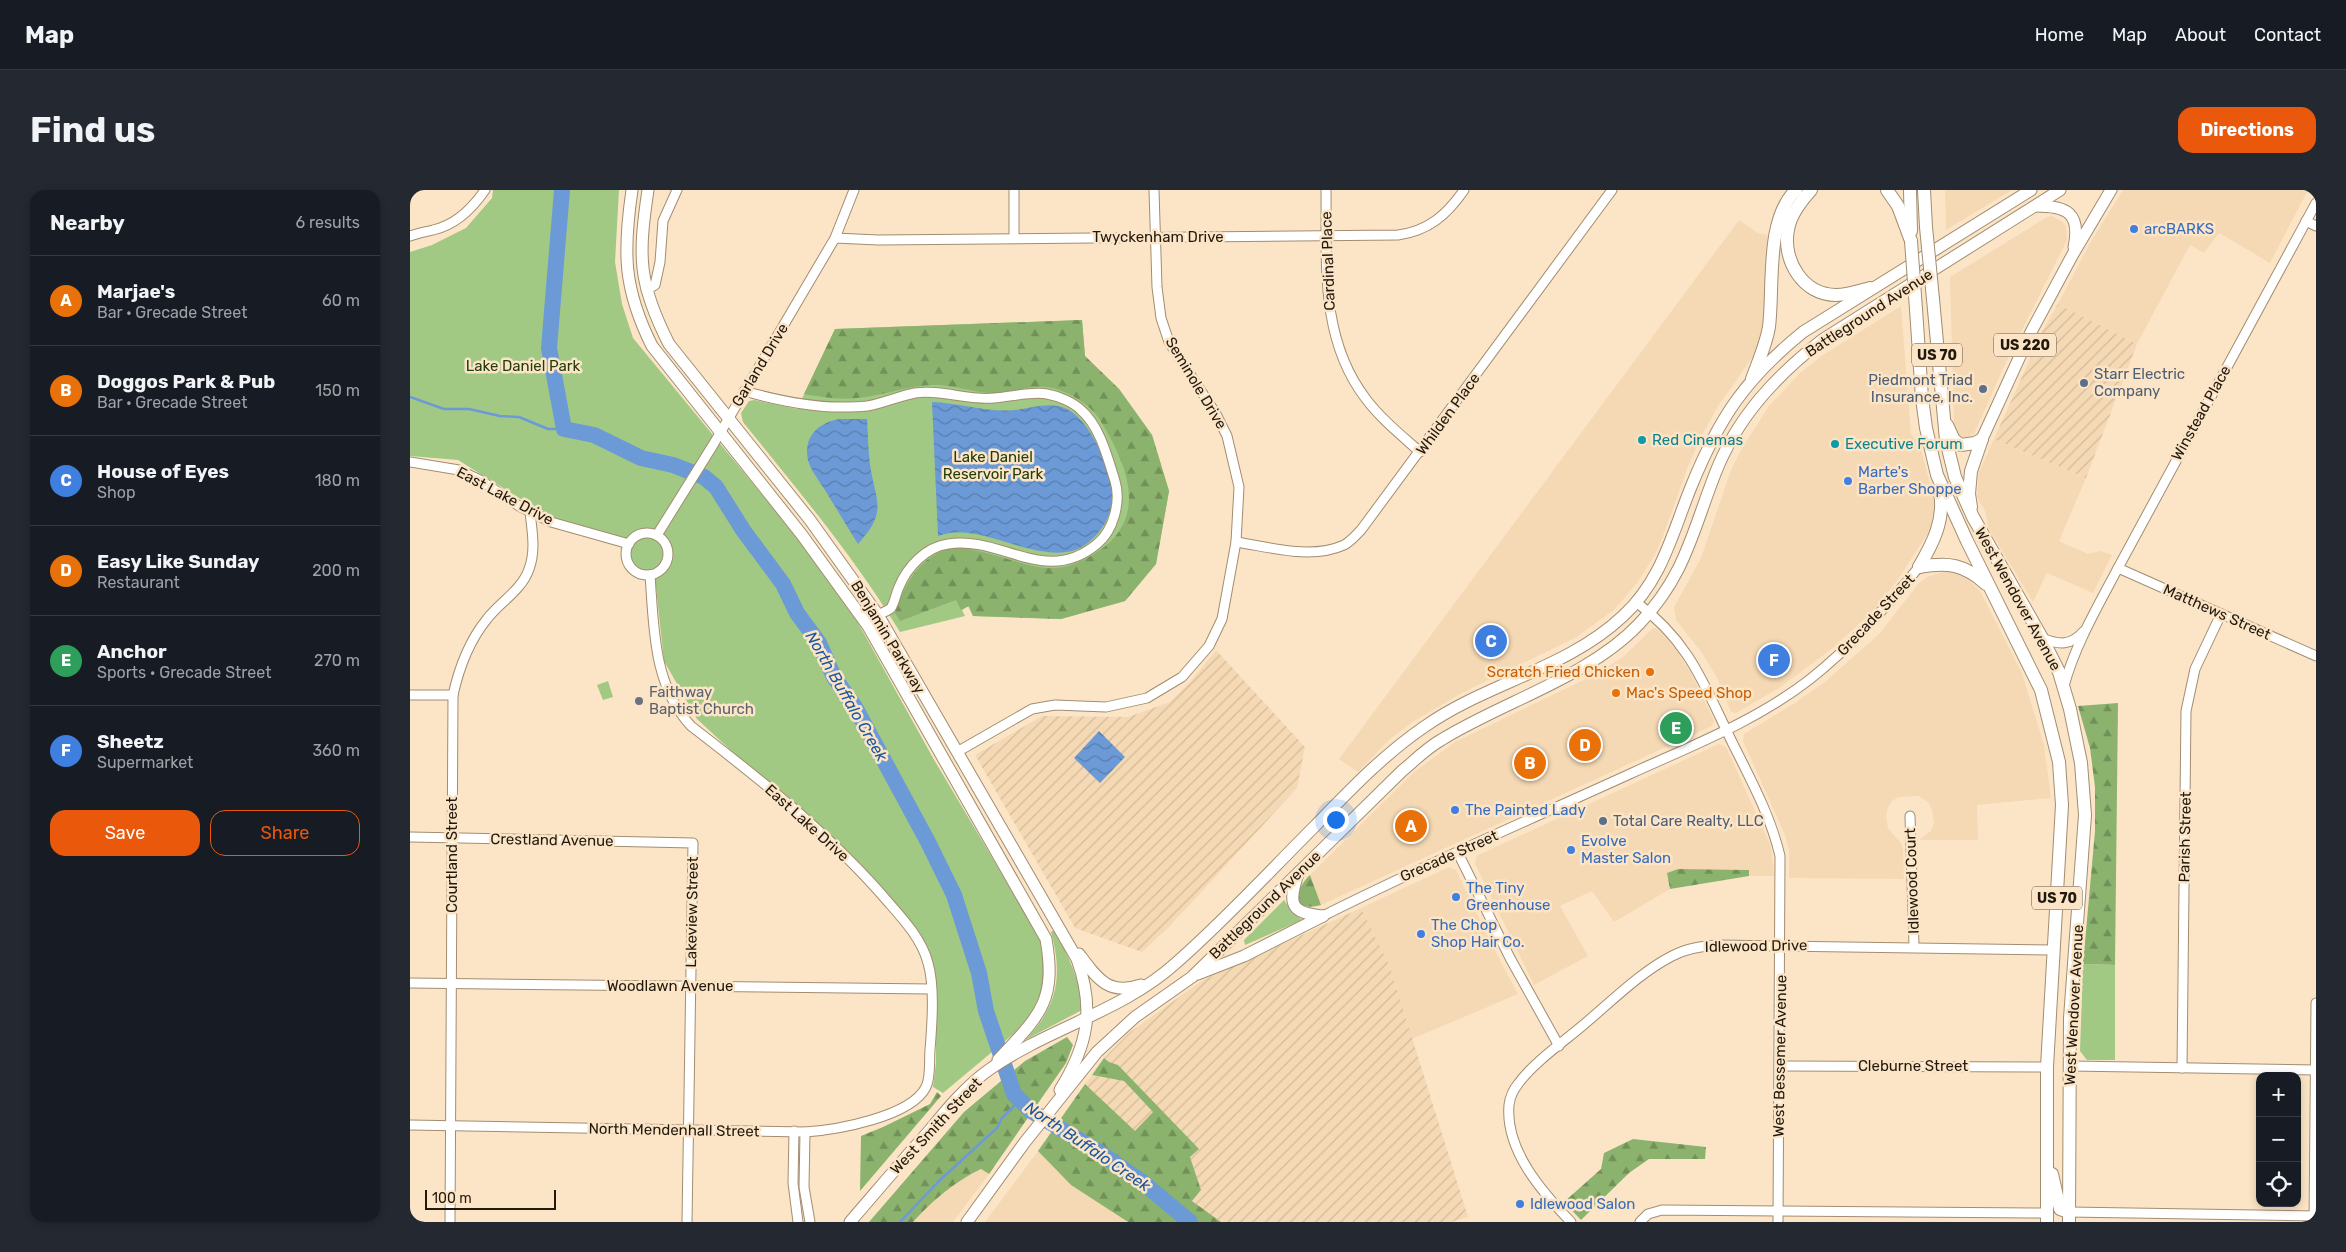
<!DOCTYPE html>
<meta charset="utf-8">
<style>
body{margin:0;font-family:Rubik,sans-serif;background:#242831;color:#f1f3f6}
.controls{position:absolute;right:15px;bottom:15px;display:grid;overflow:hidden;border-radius:10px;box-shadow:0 2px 8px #0003}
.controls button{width:45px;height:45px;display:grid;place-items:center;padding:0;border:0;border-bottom:1px solid #363941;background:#171b24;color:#f1f3f6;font:25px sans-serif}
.scale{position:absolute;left:15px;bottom:12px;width:131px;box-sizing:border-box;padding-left:5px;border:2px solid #21190e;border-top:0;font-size:14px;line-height:18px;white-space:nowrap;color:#21190e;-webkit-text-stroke:4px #fce5c6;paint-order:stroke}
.you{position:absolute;left:925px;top:629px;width:18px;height:18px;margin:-12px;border:4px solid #fff;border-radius:50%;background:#1a73e8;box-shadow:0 0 0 8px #1a73e833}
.badge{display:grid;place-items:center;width:32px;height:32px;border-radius:50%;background:#ea580c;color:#fff;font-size:16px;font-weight:700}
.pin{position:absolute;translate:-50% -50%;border:2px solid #fff;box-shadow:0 1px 5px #0006}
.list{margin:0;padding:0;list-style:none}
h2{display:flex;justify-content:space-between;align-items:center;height:65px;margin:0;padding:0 20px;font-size:21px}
h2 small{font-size:16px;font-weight:400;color:#9ea1a6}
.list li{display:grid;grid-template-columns:32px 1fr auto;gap:15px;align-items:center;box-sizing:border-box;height:90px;padding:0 20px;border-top:1px solid #363941}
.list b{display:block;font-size:19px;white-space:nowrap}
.list p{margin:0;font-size:16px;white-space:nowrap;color:#9ea1a6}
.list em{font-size:16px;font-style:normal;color:#9ea1a6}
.actions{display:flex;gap:10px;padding:15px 20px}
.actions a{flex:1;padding:11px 0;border:1px solid #ea580c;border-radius:15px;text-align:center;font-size:18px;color:#ea580c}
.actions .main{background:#ea580c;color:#fff}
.icon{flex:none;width:28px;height:28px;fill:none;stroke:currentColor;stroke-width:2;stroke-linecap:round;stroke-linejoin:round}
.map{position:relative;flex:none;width:1906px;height:1032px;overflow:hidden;border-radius:15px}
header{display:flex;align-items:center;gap:30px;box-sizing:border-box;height:70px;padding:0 25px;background:#171b24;border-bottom:1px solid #363941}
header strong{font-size:24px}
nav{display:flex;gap:28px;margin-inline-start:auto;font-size:18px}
.intro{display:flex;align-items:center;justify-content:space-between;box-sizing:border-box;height:120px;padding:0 30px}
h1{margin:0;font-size:35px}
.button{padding:12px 22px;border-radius:15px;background:#ea580c;color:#fff;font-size:18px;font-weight:700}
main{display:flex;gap:30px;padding:0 30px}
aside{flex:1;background:#171b24;border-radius:15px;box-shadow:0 2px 8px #0003}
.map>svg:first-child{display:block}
.built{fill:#f5d9b4}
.industrial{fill:url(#industrial-furrows)}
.green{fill:#a1c984}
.forest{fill:url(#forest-firs)}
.water{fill:url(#water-waves)}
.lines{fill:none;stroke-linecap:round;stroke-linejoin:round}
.stream{stroke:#6c9ad7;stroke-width:2.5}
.river{stroke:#6c9ad7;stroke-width:16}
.minor-casing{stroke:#a28d71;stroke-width:11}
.major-casing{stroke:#a28d71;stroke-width:13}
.highway-casing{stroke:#a28d71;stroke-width:14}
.minor{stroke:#fff;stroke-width:9}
.major{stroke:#fff;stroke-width:11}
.highway{stroke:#fff;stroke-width:12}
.highway-bridge-casing{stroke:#a28d71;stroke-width:14;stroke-linecap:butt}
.highway-bridge{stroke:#fff;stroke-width:12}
.shop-dot{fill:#3f7fe0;stroke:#fce5c6;stroke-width:2}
.service-dot{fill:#5c6f8a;stroke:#fce5c6;stroke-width:2}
.culture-dot{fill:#0f9aa8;stroke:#fce5c6;stroke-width:2}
.food-dot{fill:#e8710a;stroke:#fce5c6;stroke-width:2}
.worship-dot{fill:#6b7280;stroke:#fce5c6;stroke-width:2}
.labels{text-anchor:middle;stroke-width:5;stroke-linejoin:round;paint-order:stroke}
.shield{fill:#fce5c6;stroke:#635645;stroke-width:1}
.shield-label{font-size:14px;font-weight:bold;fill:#21190e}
.shop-label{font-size:15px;fill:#366cbe;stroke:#fce5c6;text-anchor:start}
.street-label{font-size:15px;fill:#21190e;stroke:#fce5c6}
.park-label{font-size:15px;fill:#223c0a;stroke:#fce5c6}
.service-label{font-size:15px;fill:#4e5e75;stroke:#fce5c6;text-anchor:start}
.culture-label{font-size:15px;fill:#0d838f;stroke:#fce5c6;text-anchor:start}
.food-label{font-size:15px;fill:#c56008;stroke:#fce5c6;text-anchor:end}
.worship-label{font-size:15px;fill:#5b616d;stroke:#fce5c6;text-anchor:start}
.water-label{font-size:16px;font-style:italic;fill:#1a57a0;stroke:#fce5c6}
</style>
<header>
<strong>Map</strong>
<nav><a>Home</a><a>Map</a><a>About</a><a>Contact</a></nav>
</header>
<div class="intro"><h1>Find us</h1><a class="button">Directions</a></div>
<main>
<aside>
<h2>Nearby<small>6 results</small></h2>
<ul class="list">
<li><span class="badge" style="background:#e8710a">A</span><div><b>Marjae's</b><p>Bar · Grecade Street</p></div><em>60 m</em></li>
<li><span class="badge" style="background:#e8710a">B</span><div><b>Doggos Park &amp; Pub</b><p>Bar · Grecade Street</p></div><em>150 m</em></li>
<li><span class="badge" style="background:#3f7fe0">C</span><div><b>House of Eyes</b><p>Shop</p></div><em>180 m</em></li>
<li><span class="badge" style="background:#e8710a">D</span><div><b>Easy Like Sunday</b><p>Restaurant</p></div><em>200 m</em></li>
<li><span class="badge" style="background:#2e9e5b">E</span><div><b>Anchor</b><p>Sports · Grecade Street</p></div><em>270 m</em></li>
<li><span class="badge" style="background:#3f7fe0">F</span><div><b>Sheetz</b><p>Supermarket</p></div><em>360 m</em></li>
</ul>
<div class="actions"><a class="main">Save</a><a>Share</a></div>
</aside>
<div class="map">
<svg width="1906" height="1032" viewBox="0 0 1906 1032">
<defs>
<pattern id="industrial-furrows" width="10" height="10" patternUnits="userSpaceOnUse" patternTransform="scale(1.25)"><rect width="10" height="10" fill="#f5d9b4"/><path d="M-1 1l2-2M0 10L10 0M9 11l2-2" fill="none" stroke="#d2ba9a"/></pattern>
<pattern id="forest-firs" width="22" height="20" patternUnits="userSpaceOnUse" patternTransform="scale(1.25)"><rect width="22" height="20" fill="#8bb36e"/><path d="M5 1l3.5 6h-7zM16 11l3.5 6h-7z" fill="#719159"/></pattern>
<pattern id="water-waves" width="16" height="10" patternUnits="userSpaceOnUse" patternTransform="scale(1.25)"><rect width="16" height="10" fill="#6c9ad7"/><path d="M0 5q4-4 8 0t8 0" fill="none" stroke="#587dad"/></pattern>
</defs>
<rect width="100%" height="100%" fill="#fce5c6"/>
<g class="built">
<path d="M1535,0H1602L1536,40Z"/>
<path d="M1713,0H1898L1860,73L1809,43L1794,63L1780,55L1727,154L1648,114L1680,53Z"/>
<path d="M1642,26L1653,32L1656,37L1657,50L1596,172L1564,244L1556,248L1551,246L1547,244L1544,236L1540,87L1637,27Z"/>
<path d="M1329,30L1348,43L1361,46L1355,137L1347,161L1308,216L1291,247L1279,274L1253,346L1245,365L1227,393L1204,420L1165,448L1052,503L1004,531L980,549L948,582L929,569Z"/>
<path d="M1491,116L1501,244L1510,255L1525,313L1524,334L1487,391L1462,422L1423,458L1369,498L1326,523L1321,522L1307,488L1292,463L1266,430L1264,417L1291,368L1321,280L1331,260L1359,216L1391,182L1413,165Z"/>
<path d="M1584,249L1676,288L1649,351L1678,364L1690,361L1702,365L1683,403L1637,383L1623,412L1579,339L1575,321L1567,307L1569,282Z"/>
<path d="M1533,382H1544L1555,386L1570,401L1612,483L1634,555L1641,608L1567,615L1568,650H1509L1521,641L1524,633L1522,620L1518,612L1509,606L1490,607L1483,610L1478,617L1476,626L1478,638L1491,653L1493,660L1494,689L1379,688V660L1375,645L1333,551L1334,544L1385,513L1416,491L1469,444L1509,393L1517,387Z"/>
<path d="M1243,438L1248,439L1267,461L1282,485L1302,526L1304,531L1302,536L911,715L900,685L1004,582L1045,552L1186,484L1213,467Z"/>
<path d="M1309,554L1316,557L1361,656L1364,686H1339V680L1268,679L1258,683L1260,699L1204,732L1182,701L1150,716L1178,766L1124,795L1065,674L1066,666Z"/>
<path d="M1039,677L1046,680L1082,755L1108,804L1002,849L980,777L951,718Z"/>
<path d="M628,961L661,995L718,1032H575Z"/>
<path d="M571,979L579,984L543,1032H503L523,1011L551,989Z"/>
</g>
<g class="industrial">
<path d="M1648,114L1727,154L1676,288L1584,249L1633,140Z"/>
<path d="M806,460L895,557L887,598L760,736L732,762L665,738L565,565L632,526L718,527L760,512L782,490Z"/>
<path d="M951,718L980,777L1058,1027L1041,1032H811L782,1011L791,1000L780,967L788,959L694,868L720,842L793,790Z"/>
<path d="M682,885L714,891L743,922L725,942L675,894Z"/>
</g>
<g class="green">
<path d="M83,0H209L205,72L212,114L223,148L368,324L436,411L523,568L631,750L635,792L618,832L533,903L523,897L526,873V795L512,753L469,694L425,650L341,579L287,529L254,471L245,388C227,380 215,376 222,354L143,329L48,270L0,266V62L22,55L56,38L82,8Z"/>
<path d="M672,130L675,166L709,199L742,245L759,301L746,374L715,411L651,429L563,426L558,416L552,420L555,426L490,442C445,368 388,300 333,232L331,223L339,211L344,210L387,219L425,139Z"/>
<path d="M198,491L203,507L193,510L187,495Z"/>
<path d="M874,710L882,722L892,730L835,755L834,750Z"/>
<path d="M644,740C659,766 670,790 672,820L615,850C648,817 653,785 641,742Z"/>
<path d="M1673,774L1705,775V870H1677L1670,861Z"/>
</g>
<g class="forest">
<path d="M672,130L675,166L709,199L742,245L759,301L746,374L715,411L651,429L563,426L559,416L551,420L546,410L490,431L485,423C494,396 508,368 538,359C561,353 611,377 638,378C657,379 671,372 687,362C740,328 717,274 690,230C680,214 657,200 637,197C619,195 599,204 581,203C561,202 541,194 521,195C496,196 472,206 447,208C429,210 412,207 394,204L425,139Z"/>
<path d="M1708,513L1705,775L1673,774L1685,641V597L1680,558L1668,516Z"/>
<path d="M1268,679L1339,680V686L1260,699L1257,683Z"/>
<path d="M900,685L911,715C882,723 883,701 900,685Z"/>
<path d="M657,847L663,855L656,873L579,984L571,979C544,992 523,1010 503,1032H459L554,922L615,871Z"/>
<path d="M694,868L699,872L708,875L789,959L780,967L791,1000L782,1011L811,1032H718L661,995L628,961L675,894L725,941L743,922L714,891L682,885Z"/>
<path d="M527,902L531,906L450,1001L451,946L473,937L520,914Z"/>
<path d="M1223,949L1296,957L1295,969H1239L1219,983L1171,1030L1154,1012L1191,979L1194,963Z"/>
</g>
<g class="water">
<path d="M522,212C550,213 578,223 605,220C623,218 640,211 657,219C681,230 705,286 702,311C700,332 684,353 665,360C634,371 590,346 558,343C547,341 538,343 528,346Z"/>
<path d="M429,229H457C458,244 458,260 460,275C466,313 478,321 448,354C436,335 425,316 413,297C408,289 400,279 398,270C393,247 408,233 429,229Z"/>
<path d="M689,541L715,567L690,593L664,568Z"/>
</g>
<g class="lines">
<g class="stream">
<path d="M0,207L34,219H59L90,226L109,227L138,239H154"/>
<path d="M490,1032L530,990L587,938L592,928L611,909"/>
</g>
<path class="river" d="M152,0L139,158L154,239L184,245L231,268L263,275L294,287L306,297L333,340L373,394L387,423L409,453L424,487L445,517L518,652L544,705L569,783L576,821L604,904L621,921L686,960L731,991L780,1032"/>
<g class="minor-casing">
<g id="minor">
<path d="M604,0V48"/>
<path d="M916,0C917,71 909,148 956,209C971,229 991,245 1010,262"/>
<path d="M1896,31L1906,36"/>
<path d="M0,46C8,43 15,42 23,40C46,35 62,19 75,0"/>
<path d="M425,48L468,50L988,45C1018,41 1037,25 1054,0"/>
<path d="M236,100L245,95L250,72L253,31L267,0"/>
<path d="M334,201C366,210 398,217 431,217C439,217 449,217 457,216C474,213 489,206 505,203C532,199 558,211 584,208C599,207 623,201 637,204C648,206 663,212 671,220C690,236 698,269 705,291C711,311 704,340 687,354C635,397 591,345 538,354C516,357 497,377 489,397C486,403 485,412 481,418C478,421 471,423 468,425"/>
<path d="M0,272L49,280L70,290L109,316L141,332L219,354"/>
<circle cx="237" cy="364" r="21"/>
<path d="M247,345L303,255L425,48L444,0"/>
<path d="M826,352C860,357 901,370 934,355C940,352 946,345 951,340L1202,0"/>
<path d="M1708,378L1906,466"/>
<path d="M1226,412C1281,453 1294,495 1323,554C1341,590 1361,627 1370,666L1368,1032"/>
<path d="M1632,448C1649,455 1661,456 1674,441"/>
<path d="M1654,496C1665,455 1688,416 1708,378L1906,13"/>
<path d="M0,505H43"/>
<path d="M547,562L622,519L645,515L696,517L737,508L772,487L799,456L812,429L826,352L829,297L817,246L806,224L759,152L751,128L747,97L744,0"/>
<path d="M1500,626L1504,756"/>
<path d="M0,647L283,653L277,1032"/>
<path d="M1048,663L1100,768L1149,856"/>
<path d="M913,726C1014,675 1119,630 1222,583C1281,556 1346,531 1399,490C1441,457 1475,418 1509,377"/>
<path d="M0,793L521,799"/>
<path d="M1370,876L1637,877"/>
<path d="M1660,876L1906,880"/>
<path d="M1772,878L1776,521L1785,479L1811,424"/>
<path d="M0,935L395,942C426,940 501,927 516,897C521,887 519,871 520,860C522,835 525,797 518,773C512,750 494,730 479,713C421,645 351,590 281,536C243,495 244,438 240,385"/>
<path d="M384,941L383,993L388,1032"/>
<path d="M395,942L394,997L400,1032"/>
<path d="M1659,1022L1906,1026"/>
<path d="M40,1032L43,505C49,478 59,451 77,429C90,412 112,400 119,379C126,360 122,341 120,322"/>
<path d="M1161,1032C1132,1002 1095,960 1099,915C1100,908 1103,900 1108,894C1123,873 1152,853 1172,836C1200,813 1229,783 1262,766C1277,758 1292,756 1309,755L1643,760"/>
<path d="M1230,1032L1238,1024L1252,1020L1637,1023"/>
<path d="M1904,1032L1906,813"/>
</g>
</g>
<g class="major-casing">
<g id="major">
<path d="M222,0C213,62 213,98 242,156L392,345L458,436L636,749C647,812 629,826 588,870"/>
<path d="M238,0C228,67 228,93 259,154L400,330L468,425L667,769C685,819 678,855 650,900"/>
<path d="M1626,16C1657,16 1671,23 1664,57"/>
<path d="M1572,249L1621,142L1663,64L1701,0"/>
<path d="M888,684C878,714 880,723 913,726"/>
<path d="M669,764C687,788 698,806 731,795"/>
<path d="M788,784L834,766L913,726"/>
<path d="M440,1032C466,1002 492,971 519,941C537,919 557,895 580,879C639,838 713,821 766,773C815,730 859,682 905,636C939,601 973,565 1014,537C1076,493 1157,479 1213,426C1252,390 1262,344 1281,297C1309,228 1335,189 1393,142L1621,0"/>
<path d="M557,1032L615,952L687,862L725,827L782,787L992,581C1005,570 1017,558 1031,550C1092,512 1179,487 1229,434C1275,386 1282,343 1305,284C1327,227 1366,186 1412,150L1650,0"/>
</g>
</g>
<g class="highway-casing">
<g id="highway">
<path d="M1401,0C1391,11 1380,25 1378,40C1372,70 1393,105 1426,105C1437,105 1449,101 1460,98"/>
<path d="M1477,0L1488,16L1501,51"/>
<path d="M1500,0L1501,41"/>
<path d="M1514,0L1516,37"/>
<path d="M1523,109L1536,250L1545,287L1563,327L1632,448L1649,482L1660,519L1671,573L1675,625L1660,828L1659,1032"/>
<path d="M1506,119L1512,208L1516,238L1527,285L1557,351L1631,500L1649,572L1652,615L1637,877V1032"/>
<path d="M1342,189C1348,172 1356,155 1359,137C1364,97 1355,30 1386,0"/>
<path d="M1537,235L1544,250L1551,255L1565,253L1572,249"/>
<path d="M1561,317L1559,304L1561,281L1572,249"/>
<path d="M1509,377C1523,353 1535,330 1530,302"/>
<path d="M1509,377C1538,372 1554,374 1576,394"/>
<path d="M1642,984L1650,1019L1659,1022"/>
</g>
</g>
<use href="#minor" class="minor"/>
<use href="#major" class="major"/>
<use href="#highway" class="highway"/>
<g class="highway-bridge-casing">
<g id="highway-bridge">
<path d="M1516,37L1523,109"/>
<path d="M1501,51L1506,119"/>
</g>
</g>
<use href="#highway-bridge" class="highway-bridge"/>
</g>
<g class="shop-dot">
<circle cx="1724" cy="39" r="5"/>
<circle cx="1438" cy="291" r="5"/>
<circle cx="1045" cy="620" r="5"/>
<circle cx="1161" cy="660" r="5"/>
<circle cx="1046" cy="707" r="5"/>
<circle cx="1011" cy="744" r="5"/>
<circle cx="1110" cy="1014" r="5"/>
</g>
<g class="service-dot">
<circle cx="1674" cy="193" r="5"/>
<circle cx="1573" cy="199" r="5"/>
<circle cx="1193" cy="631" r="5"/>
</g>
<g class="culture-dot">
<circle cx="1232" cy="250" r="5"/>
<circle cx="1425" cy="254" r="5"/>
</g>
<g class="food-dot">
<circle cx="1240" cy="482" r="5"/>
<circle cx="1206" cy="503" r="5"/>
</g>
<circle class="worship-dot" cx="229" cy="511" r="5"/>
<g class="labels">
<g class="shield">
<rect x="1584" y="143.5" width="62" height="23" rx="4"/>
<rect x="1502" y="153.5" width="50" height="23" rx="4"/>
<rect x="1622" y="696.5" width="50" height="23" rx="4"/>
</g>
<g class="shield-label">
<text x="1615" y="160">US 220</text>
<text x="1527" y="170">US 70</text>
<text x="1647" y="713">US 70</text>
</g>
<g class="shop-label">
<text x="1734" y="44">arcBARKS</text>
<text x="1448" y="287">Marte's<tspan x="1448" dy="17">Barber Shoppe</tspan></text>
<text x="1055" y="625">The Painted Lady</text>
<text x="1171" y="656">Evolve<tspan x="1171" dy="17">Master Salon</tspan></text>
<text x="1056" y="703">The Tiny<tspan x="1056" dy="17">Greenhouse</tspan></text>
<text x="1021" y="740">The Chop<tspan x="1021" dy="17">Shop Hair Co.</tspan></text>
<text x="1120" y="1019">Idlewood Salon</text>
</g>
<g class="street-label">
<text x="748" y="52">Twyckenham Drive</text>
<text transform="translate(918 71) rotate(-92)" y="5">Cardinal Place</text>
<text transform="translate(1459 123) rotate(-33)" y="5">Battleground Avenue</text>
<text transform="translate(350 175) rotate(-59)" y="5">Garland Drive</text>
<text transform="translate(786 193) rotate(59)" y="5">Seminole Drive</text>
<text transform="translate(1791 223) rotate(-61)" y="5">Winstead Place</text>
<text transform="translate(1038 224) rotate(-54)" y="5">Whilden Place</text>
<text transform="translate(95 306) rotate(28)" y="5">East Lake Drive</text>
<text transform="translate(1608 409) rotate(61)" y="5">West Wendover Avenue</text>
<text transform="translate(1807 422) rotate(24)" y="5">Matthews Street</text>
<text transform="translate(1466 425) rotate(-47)" y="5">Grecade Street</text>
<text transform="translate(478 447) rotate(59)" y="5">Benjamin Parkway</text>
<text transform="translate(397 633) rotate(42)" y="5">East Lake Drive</text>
<text transform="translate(1775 647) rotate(-89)" y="5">Parish Street</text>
<text transform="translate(142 650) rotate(1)" y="5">Crestland Avenue</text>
<text transform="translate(42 665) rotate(-90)" y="5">Courtland Street</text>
<text transform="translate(1039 666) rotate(-24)" y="5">Grecade Street</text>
<text transform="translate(1502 691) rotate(-92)" y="5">Idlewood Court</text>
<text transform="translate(855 715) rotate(-44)" y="5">Battleground Avenue</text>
<text transform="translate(282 722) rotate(-89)" y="5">Lakeview Street</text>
<text transform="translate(1346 756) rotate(-1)" y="5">Idlewood Drive</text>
<text x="260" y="801">Woodlawn Avenue</text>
<text transform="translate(1664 815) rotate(-87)" y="5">West Wendover Avenue</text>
<text transform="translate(1370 866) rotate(-89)" y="5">West Bessemer Avenue</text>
<text x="1503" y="881">Cleburne Street</text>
<text transform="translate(526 936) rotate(-47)" y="5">West Smith Street</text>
<text transform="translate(264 940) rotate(1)" y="5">North Mendenhall Street</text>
</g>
<g class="park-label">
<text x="113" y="181">Lake Daniel Park</text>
<text x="583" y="272">Lake Daniel<tspan x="583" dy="17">Reservoir Park</tspan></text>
</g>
<g class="service-label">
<text x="1684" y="189">Starr Electric<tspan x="1684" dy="17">Company</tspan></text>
<text x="1563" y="195" text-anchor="end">Piedmont Triad<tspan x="1563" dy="17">Insurance, Inc.</tspan></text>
<text x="1203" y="636">Total Care Realty, LLC</text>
</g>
<g class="culture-label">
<text x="1242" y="255">Red Cinemas</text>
<text x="1435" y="259">Executive Forum</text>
</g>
<g class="food-label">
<text x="1230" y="487">Scratch Fried Chicken</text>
<text x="1216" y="508" text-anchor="start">Mac's Speed Shop</text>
</g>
<g class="worship-label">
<text x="239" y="507">Faithway<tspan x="239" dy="17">Baptist Church</tspan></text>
</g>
<g class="water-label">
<text transform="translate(437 506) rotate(60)" y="6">North Buffalo Creek</text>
<text transform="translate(678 956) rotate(34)" y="6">North Buffalo Creek</text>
</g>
</g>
</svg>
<div class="controls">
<button>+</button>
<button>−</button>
<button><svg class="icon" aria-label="locate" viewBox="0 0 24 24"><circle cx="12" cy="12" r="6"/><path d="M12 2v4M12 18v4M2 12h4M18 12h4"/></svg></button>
</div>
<div class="scale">100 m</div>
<div class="you"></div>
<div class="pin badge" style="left:1001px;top:636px;background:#e8710a">A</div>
<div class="pin badge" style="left:1120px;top:573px;background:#e8710a">B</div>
<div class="pin badge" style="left:1081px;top:451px;background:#3f7fe0">C</div>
<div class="pin badge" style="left:1175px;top:555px;background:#e8710a">D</div>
<div class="pin badge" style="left:1266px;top:538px;background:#2e9e5b">E</div>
<div class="pin badge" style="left:1364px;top:470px;background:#3f7fe0">F</div>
</div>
</main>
